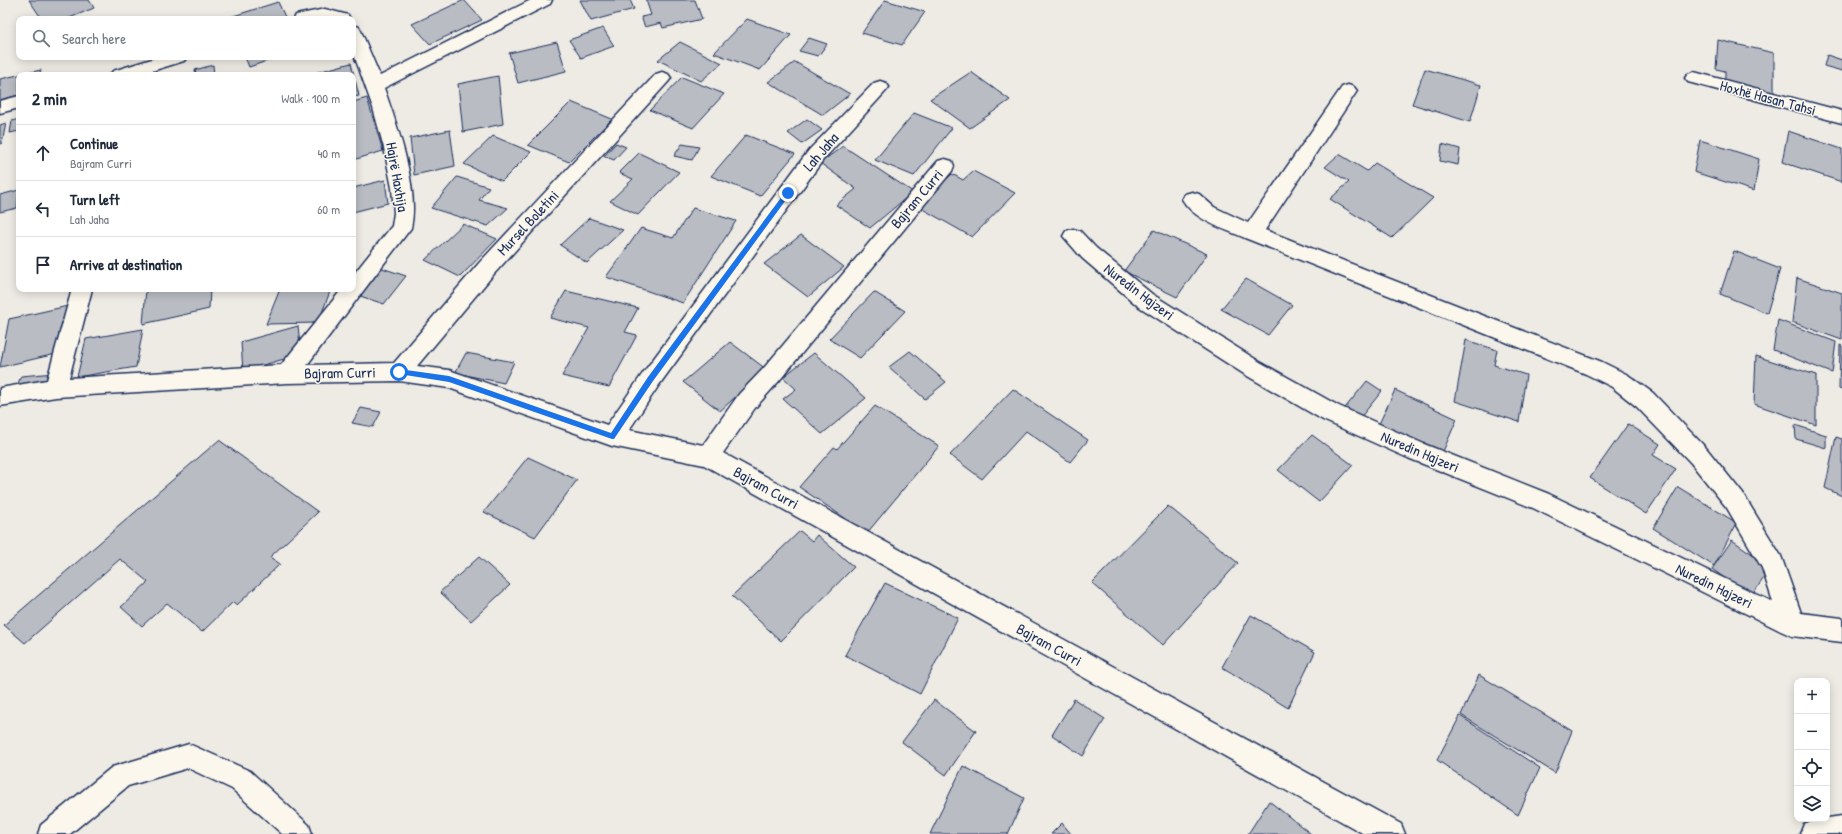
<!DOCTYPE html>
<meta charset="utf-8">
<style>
body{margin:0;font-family:"Patrick Hand",sans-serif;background:#f6f6f7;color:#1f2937}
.controls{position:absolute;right:12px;bottom:12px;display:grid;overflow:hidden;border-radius:8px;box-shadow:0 2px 10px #0003}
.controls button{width:36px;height:36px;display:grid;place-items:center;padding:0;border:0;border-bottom:1px solid #e0e1e3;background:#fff;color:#1f2937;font:20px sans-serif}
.stop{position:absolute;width:12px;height:12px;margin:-9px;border:3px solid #1a73e8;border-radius:50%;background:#fff}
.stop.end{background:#1a73e8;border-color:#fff;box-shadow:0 1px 4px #0008}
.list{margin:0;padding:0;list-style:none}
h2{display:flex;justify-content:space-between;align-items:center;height:52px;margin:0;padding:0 16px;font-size:17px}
h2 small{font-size:13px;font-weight:400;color:#747a83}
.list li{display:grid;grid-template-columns:26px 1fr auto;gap:12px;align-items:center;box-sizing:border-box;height:56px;padding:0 16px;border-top:1px solid #e0e1e3}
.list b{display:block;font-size:15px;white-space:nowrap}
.list p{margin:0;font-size:13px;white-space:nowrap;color:#747a83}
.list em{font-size:13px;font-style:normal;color:#747a83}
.icon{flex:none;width:22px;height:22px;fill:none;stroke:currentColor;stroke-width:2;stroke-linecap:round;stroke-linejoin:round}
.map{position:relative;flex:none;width:1842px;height:834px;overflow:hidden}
.search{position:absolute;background:#fff;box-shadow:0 2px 10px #0003;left:16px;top:16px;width:340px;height:44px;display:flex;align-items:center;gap:10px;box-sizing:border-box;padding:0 14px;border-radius:8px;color:#747a83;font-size:15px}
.panel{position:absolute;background:#fff;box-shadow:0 2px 10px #0003;left:16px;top:72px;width:340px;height:220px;border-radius:8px}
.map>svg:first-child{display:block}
.building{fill:#b9bcc3;stroke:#1b2f5e}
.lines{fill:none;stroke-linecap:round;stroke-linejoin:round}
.service-casing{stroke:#1b2f5e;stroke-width:3}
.minor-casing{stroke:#1b2f5e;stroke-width:3}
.service{fill:#fbf7ec;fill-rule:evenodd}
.minor{fill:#fbf7ec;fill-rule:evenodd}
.route{fill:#1a73e8}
.labels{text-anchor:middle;stroke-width:3;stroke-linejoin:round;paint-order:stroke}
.street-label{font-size:15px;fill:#1b2f5e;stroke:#fbf7ec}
</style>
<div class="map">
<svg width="1842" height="834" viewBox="0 0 1842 834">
<rect width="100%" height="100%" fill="#eeebe4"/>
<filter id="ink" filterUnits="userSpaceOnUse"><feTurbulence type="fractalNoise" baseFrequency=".025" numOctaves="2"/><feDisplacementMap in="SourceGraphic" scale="8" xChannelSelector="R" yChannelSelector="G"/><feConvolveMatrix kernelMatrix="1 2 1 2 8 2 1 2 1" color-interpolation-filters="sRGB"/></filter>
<g filter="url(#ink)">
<g class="building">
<path d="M29,0H89L94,8L67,19H42Z"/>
<path d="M464,0L482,20L430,44L412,24Z"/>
<path d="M580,0H630L634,9L591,21Z"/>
<path d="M646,0H695L702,19L663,28L661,23L645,27L641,17L651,15Z"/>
<path d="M885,0L925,12L902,45L862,33Z"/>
<path d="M278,2L286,19L227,18Z"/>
<path d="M747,19L791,35L760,70L714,53Z"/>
<path d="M603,28L614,46L581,58L569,40Z"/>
<path d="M809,38L827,44L818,56L799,51Z"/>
<path d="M1718,40L1774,53V94L1725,82V71L1716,69Z"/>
<path d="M557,42L566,71L518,83L509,53Z"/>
<path d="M680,42L722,63L701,81L658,60Z"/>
<path d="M1827,55L1842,60V71L1824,66Z"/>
<path d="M245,57H272L273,59L249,67Z"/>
<path d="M795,62L850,94L823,115L768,82Z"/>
<path d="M351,63L359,96L353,97V75H307Z"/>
<path d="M213,65L214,75H196L195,70Z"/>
<path d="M1425,69L1481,85L1470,122L1412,104Z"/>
<path d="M41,70L40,75H19V95L0,100V79Z"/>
<path d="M971,72L1010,100L970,128L930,99Z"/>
<path d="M498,76L503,124L463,132L458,84Z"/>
<path d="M682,77L724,94L693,128L650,110Z"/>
<path d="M367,98L383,151L353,160V102Z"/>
<path d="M571,102L612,119L569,162L528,145Z"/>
<path d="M914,113L952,128L914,176L875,160Z"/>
<path d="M19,119V131L10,133L12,121Z"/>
<path d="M807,119L822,130L802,144L788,133Z"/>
<path d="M6,123L2,143L0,144V125Z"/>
<path d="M450,130L455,166L414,175L410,138Z"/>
<path d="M1788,131L1842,149V182L1782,162Z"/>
<path d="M746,135L795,154L760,196L711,176Z"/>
<path d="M493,136L531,152L502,181L464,164Z"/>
<path d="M1700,140L1759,159L1754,191L1694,172Z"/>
<path d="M616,143L626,147L614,160L604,156Z"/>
<path d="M682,144L699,147L692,160L674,156Z"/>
<path d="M1442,144L1460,149L1458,165L1440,161Z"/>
<path d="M843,146L913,192L870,228L836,205L856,189L820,163Z"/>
<path d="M639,153L679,172L638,215L610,201L633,179L619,173Z"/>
<path d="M1339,154L1367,171L1375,163L1433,198L1392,238L1330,199L1349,182L1325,167Z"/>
<path d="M973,171L1015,193L972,237L919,207L952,174L963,180Z"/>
<path d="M457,177L489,187L479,200L508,208L488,226L431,208Z"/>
<path d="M385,180L388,203L353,212V188Z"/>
<path d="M19,190L17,208L0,212V195Z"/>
<path d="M693,208L736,221L683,303L606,277L641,228L673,238Z"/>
<path d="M589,218L623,230L587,263L560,245Z"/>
<path d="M463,224L497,239L460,277L425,260Z"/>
<path d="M1154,230L1207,254L1177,297L1124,271Z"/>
<path d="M801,235L844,267L808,297L764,264Z"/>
<path d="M1734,251L1780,269L1767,313L1720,294Z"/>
<path d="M382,268L406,276L384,304L360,296Z"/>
<path d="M1797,278L1842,293V340L1792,322Z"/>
<path d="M1246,279L1292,305L1268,335L1221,309Z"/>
<path d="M146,289H210L209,309L143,324Z"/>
<path d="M280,289H331L318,323L266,324Z"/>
<path d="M566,291L638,308L625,332L637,335L609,387L562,376L589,328L550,318Z"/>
<path d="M874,292L905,311L860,358L829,339Z"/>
<path d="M68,306L60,353L0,367L9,319Z"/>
<path d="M1778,320L1836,342L1832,373L1773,350Z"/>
<path d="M298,326L301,354L243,371L241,342Z"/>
<path d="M143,329L136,367L77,377L86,339Z"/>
<path d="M1466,340L1497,350L1494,365L1526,375L1519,422L1455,401Z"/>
<path d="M730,342L766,369L720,411L683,382Z"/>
<path d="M1840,345L1842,346V390L1839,389Z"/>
<path d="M910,351L946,382L925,399L889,367Z"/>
<path d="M466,353L514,362L504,383L455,373Z"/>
<path d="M814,353L866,398L822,434L783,399L796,389L783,377Z"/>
<path d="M1756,356L1816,375V425L1754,404Z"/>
<path d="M54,373L48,388L15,391L21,376Z"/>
<path d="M1367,381L1382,391L1360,418L1345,408Z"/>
<path d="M1013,389L1088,440L1070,462L1026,431L982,479L950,455Z"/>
<path d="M1395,390L1457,419L1441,456L1378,426Z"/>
<path d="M875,406L939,446L867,533L799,487L834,447L837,449Z"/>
<path d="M361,408L381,412L373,427L352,423Z"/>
<path d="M1628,424L1660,444L1653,455L1676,469L1646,514L1590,478Z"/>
<path d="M1795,425L1826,435V448L1796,439Z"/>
<path d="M1312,435L1353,465L1319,502L1278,470Z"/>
<path d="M1836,437L1842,439V496L1825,488Z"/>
<path d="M219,440L318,512L270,557L280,564L237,605L233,602L202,632L167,603L142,626L121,607L148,582L120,559L25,643L4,625Z"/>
<path d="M528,457L577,480L535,537L484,512Z"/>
<path d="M1678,487L1737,523L1714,566L1653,528Z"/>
<path d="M1168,506L1238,563L1163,645L1092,583Z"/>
<path d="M800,531L812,541L817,535L854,567L781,641L732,596Z"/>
<path d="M1732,540L1771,567L1751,597L1712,569Z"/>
<path d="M479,557L510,585L471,621L440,592Z"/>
<path d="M885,583L958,618L920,694L845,655Z"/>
<path d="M1251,615L1315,652L1288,708L1222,667Z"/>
<path d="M1479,675L1572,731L1555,773L1461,715Z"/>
<path d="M1074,699L1105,719L1083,756L1052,735Z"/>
<path d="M934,700L976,731L946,775L902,742Z"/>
<path d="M1460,716L1540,768L1518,815L1437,760Z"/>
<path d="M963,766L1024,798L1008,834H930Z"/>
<path d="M1269,801L1311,834H1248Z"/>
<path d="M1062,823L1071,834H1051Z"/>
</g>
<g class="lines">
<g class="service-casing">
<path id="service" d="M189,744L250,771L309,825L312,834H282L232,789L188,768L128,786L70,834H38L41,825L112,767Z"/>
</g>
<g class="minor-casing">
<g id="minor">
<path d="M531,0H552L550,4L384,88C397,125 420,189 411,228L307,365L394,363L479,263L656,74L662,72L668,74L671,78L668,82L493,275L417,366L449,370L607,425L643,373L809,150L874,83L880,81L886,83L889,87L886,91L823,160L659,385L629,430L703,445L739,394L763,369L938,161L945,159L952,161L954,166L952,171L779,381L755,408L723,453L1401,824L1405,834H1364L704,465L612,446L449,388L399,381L287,383L56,397L0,406V388L47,380L72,289H92L69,378L281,365L342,289H353V275L392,226L394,213L392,188L384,148L373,108L353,52V25L359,27L361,31L380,76Z"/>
<path d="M325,9L348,15L350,19H294L296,15Z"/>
<path d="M158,57H187L184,61L139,75H110L113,71Z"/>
<path d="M1694,72L1842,111V123L1688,82L1685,78L1688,74Z"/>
<path d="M1348,85L1354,87L1357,91L1265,230L1602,362L1628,375L1653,393L1707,449L1743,494L1781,556L1801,613L1842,618V642L1792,636L1783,632L1533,508L1408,458L1323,420L1244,374L1138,306L1082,258L1063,236L1066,231L1073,229L1080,231L1096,248L1152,294L1260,362L1339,406L1424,444L1549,494L1773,602L1762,568L1727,508L1691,463L1637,407L1612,387L1586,374L1245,238C1224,229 1194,220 1182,199L1185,194L1192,192L1199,194L1214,207L1248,223L1342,87Z"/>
<path d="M19,96V108L0,113V101Z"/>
<path d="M1842,816V834H1800L1804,824L1814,820Z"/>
</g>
</g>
<use href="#service" class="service"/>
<use href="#minor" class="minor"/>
</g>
</g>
<path class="route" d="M786,191L791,193L653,381L614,439H612L449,382L399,374L396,372L399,369L449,376L611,433L648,377Z"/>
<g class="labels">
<g class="street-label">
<text transform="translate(1768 98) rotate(15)" y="5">Hoxhë Hasan Tahsi</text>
<text transform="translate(821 152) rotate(-49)" y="5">Lah Jaha</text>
<text transform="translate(397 177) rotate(80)" y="5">Hajrë Haxhija</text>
<text transform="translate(917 199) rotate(-50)" y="5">Bajram Curri</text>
<text transform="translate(528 223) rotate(-47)" y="5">Mursel Boletini</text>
<text transform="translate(1139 292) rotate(37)" y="5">Nuredin Hajzeri</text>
<text transform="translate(340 373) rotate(-1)" y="5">Bajram Curri</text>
<text transform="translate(1420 452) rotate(23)" y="5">Nuredin Hajzeri</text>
<text transform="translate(766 488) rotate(29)" y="5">Bajram Curri</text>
<text transform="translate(1714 586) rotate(26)" y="5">Nuredin Hajzeri</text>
<text transform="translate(1049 645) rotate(29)" y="5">Bajram Curri</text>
</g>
</g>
</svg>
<div class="controls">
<button>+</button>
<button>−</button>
<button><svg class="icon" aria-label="locate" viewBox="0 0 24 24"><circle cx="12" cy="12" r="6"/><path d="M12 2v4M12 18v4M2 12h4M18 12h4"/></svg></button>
<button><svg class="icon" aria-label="layers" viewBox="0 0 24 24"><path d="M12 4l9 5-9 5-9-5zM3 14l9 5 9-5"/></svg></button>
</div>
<div class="stop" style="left:399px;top:372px"></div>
<div class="stop end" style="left:788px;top:193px"></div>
<div class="search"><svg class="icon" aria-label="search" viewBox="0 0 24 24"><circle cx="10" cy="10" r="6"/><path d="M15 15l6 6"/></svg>Search here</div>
<section class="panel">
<h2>2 min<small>Walk · 100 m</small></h2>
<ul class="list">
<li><svg class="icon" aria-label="ahead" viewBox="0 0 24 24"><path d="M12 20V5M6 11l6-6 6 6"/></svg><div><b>Continue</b><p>Bajram Curri</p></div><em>40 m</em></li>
<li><svg class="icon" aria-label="left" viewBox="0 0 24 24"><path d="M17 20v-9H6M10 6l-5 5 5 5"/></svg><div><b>Turn left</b><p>Lah Jaha</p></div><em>60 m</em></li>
<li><svg class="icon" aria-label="arrive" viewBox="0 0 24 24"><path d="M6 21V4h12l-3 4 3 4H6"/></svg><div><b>Arrive at destination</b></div></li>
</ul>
</section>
</div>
